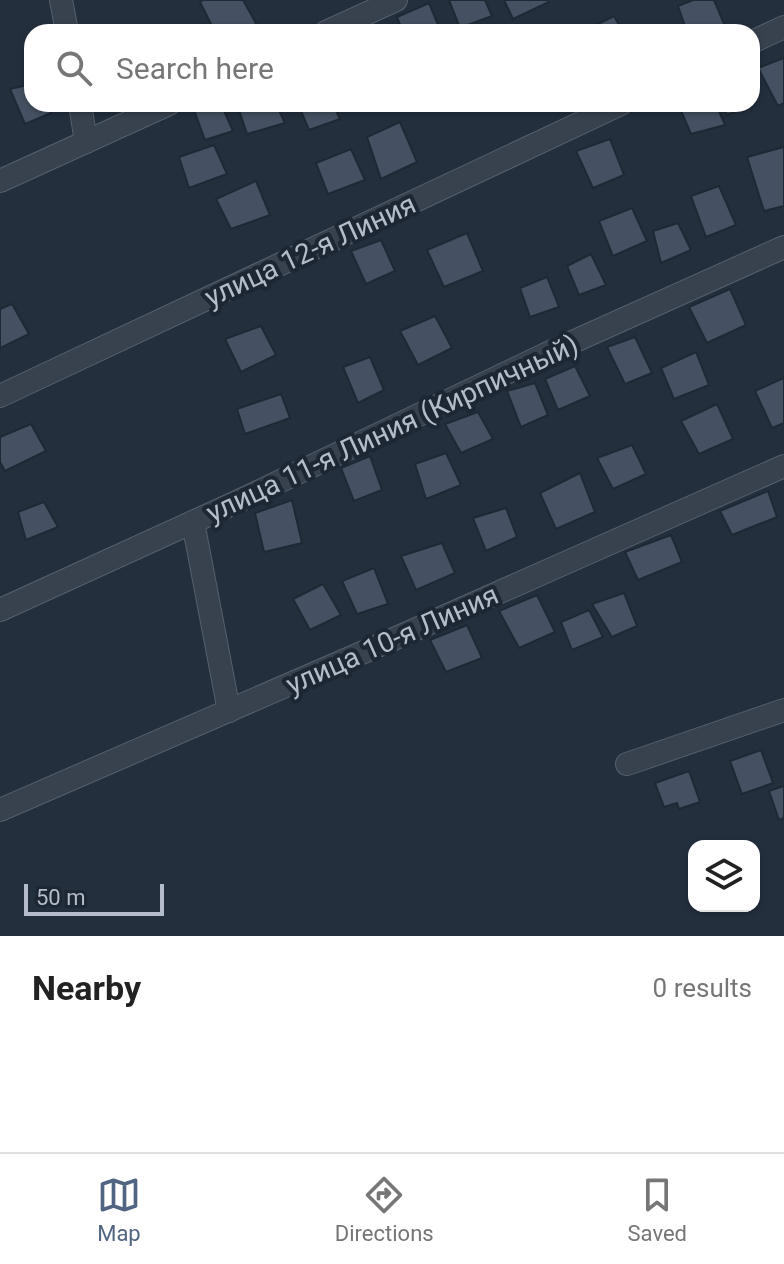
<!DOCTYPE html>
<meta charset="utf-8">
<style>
body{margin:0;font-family:Roboto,sans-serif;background:#f6f6f6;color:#222}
.controls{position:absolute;right:24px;bottom:24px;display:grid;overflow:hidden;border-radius:16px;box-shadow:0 2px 6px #0004}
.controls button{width:72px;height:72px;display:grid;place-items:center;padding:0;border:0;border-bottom:2px solid #e0e0e0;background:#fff;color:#222;font:40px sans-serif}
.scale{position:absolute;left:24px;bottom:20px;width:140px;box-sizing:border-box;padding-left:8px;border:4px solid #b4bcc9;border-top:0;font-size:22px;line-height:28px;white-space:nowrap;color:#b4bcc9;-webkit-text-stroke:6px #1d2633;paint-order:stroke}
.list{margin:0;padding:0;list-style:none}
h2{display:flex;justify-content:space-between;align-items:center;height:104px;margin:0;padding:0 32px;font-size:34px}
h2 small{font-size:26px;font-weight:400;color:#767676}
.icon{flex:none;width:44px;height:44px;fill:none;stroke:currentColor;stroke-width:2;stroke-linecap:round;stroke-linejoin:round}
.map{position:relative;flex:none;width:784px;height:936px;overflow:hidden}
.search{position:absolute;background:#fff;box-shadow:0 2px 6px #0004;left:24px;right:24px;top:24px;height:88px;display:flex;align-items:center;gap:20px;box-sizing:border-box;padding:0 28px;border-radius:24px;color:#767676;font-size:30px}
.sheet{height:216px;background:#fff}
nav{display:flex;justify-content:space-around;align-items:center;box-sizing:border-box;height:112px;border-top:2px solid #e0e0e0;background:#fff;font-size:22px;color:#767676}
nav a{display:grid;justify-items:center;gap:4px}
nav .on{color:#516482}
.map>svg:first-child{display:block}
.building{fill:#455162;stroke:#1f2835;stroke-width:2}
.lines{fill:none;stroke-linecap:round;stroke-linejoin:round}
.minor-casing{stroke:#565f6c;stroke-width:24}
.minor{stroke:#38414e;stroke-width:22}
.labels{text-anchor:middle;stroke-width:8;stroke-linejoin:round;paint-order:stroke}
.street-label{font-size:28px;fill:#b4bcc9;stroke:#1d2633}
</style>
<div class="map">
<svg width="784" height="936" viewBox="0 0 784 936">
<rect width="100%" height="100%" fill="#242f3e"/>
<g class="building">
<path d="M203,0H243L257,25L241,32H215L200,2Z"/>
<path d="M449,0H485L492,16L460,28Z"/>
<path d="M504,0H548L549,2L513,19Z"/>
<path d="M693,0H714L725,26L708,32H687L678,6Z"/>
<path d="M429,3L441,32H403L397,17Z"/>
<path d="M614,16L623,32H582Z"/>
<path d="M784,58V103L778,106L758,68Z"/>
<path d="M32,84V104H47L51,113L25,124L10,89Z"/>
<path d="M752,103L753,105L727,115L723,104Z"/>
<path d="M212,104H221L233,131L205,140L194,110Z"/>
<path d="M256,104H276L285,123L247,134L239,110Z"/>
<path d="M298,104H333L340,119L309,130Z"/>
<path d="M678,104H716L725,125L691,134Z"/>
<path d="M400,122L417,162L381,179L367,137Z"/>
<path d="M610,139L624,175L593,188L576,151Z"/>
<path d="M214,145L227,174L189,188L179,157Z"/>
<path d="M784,147V206L764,211L747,157Z"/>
<path d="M351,149L365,180L328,194L316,163Z"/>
<path d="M256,181L270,215L231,229L216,199Z"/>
<path d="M719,186L736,225L706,237L691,196Z"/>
<path d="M632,208L647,241L613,256L599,221Z"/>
<path d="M678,223L691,250L661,263L653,231Z"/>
<path d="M467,233L483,271L444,287L427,250Z"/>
<path d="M381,240L395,271L366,284L351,251Z"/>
<path d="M591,254L606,285L579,295L567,266Z"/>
<path d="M547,277L559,307L530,317L520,288Z"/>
<path d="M730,289L746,325L707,343L689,307Z"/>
<path d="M12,304L29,334L0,348V309Z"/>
<path d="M435,316L452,348L418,365L400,331Z"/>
<path d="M261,326L276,355L241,372L225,339Z"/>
<path d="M635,337L652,373L625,384L607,347Z"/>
<path d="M696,352L709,385L674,399L661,368Z"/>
<path d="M370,357L384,390L358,403L343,367Z"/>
<path d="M575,366L590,396L558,410L545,379Z"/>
<path d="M784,378V423L772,428L755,391Z"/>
<path d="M535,383L548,415L521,427L507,391Z"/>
<path d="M281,394L290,418L245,434L237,409Z"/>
<path d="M717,404L733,439L699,454L681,421Z"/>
<path d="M478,412L493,439L461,453L445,424Z"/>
<path d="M31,424L46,451L5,471L0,462V437Z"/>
<path d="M632,445L646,474L613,489L597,458Z"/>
<path d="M446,453L461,485L426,499L415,464Z"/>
<path d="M370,456L382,490L354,501L341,468Z"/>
<path d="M580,473L595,512L556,529L540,493Z"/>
<path d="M768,491L777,517L732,535L720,511Z"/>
<path d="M292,500L302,543L264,552L255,513Z"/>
<path d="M44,502L58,527L26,540L18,512Z"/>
<path d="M506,508L517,537L486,551L473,518Z"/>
<path d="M671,535L682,562L638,580L625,552Z"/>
<path d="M442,543L455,573L416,590L401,556Z"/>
<path d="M374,568L388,604L357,614L342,581Z"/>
<path d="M323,584L341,615L310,630L293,599Z"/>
<path d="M624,593L637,626L612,637L592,604Z"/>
<path d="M537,595L555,632L519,648L499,611Z"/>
<path d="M589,610L603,637L572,650L561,622Z"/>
<path d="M467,625L482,658L446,672L430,640Z"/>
<path d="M761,750L773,783L742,794L730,761Z"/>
<path d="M689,771L700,802L679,809L677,803L664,807L655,783Z"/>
<path d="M784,786V818L779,820L769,791Z"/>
</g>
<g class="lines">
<g class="minor-casing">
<g id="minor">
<path d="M61,0L67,32"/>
<path d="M326,32L396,0"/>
<path d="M752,42L784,27"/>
<path d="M80,104L86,142"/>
<path d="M0,181L169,104"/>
<path d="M0,396L621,104"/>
<path d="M193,522L229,711"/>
<path d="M0,610L241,500L546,354L784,247"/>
<path d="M627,764L784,710"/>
<path d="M0,810L396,638L784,466"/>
</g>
</g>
<use href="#minor" class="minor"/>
</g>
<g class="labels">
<g class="street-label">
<text transform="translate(310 250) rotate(-25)" y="10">улица 12-я Линия</text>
<text transform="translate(392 428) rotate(-25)" y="10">улица 11-я Линия (Кирпичный)</text>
<text transform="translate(392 639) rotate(-24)" y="10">улица 10-я Линия</text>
</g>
</g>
</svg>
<div class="controls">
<button><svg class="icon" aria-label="layers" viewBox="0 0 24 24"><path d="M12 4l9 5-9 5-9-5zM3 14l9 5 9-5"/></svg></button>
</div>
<div class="scale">50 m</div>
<div class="search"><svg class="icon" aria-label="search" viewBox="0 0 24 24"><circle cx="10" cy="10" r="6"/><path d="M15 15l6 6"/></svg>Search here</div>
</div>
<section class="sheet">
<h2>Nearby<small>0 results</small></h2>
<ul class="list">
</ul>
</section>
<nav>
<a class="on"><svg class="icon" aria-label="map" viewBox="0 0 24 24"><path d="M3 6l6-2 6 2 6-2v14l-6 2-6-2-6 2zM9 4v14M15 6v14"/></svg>Map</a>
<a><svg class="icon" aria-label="directions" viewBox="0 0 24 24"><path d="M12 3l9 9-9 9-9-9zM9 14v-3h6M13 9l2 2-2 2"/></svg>Directions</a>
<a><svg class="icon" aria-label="saved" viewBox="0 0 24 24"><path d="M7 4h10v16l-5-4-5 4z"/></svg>Saved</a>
</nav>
